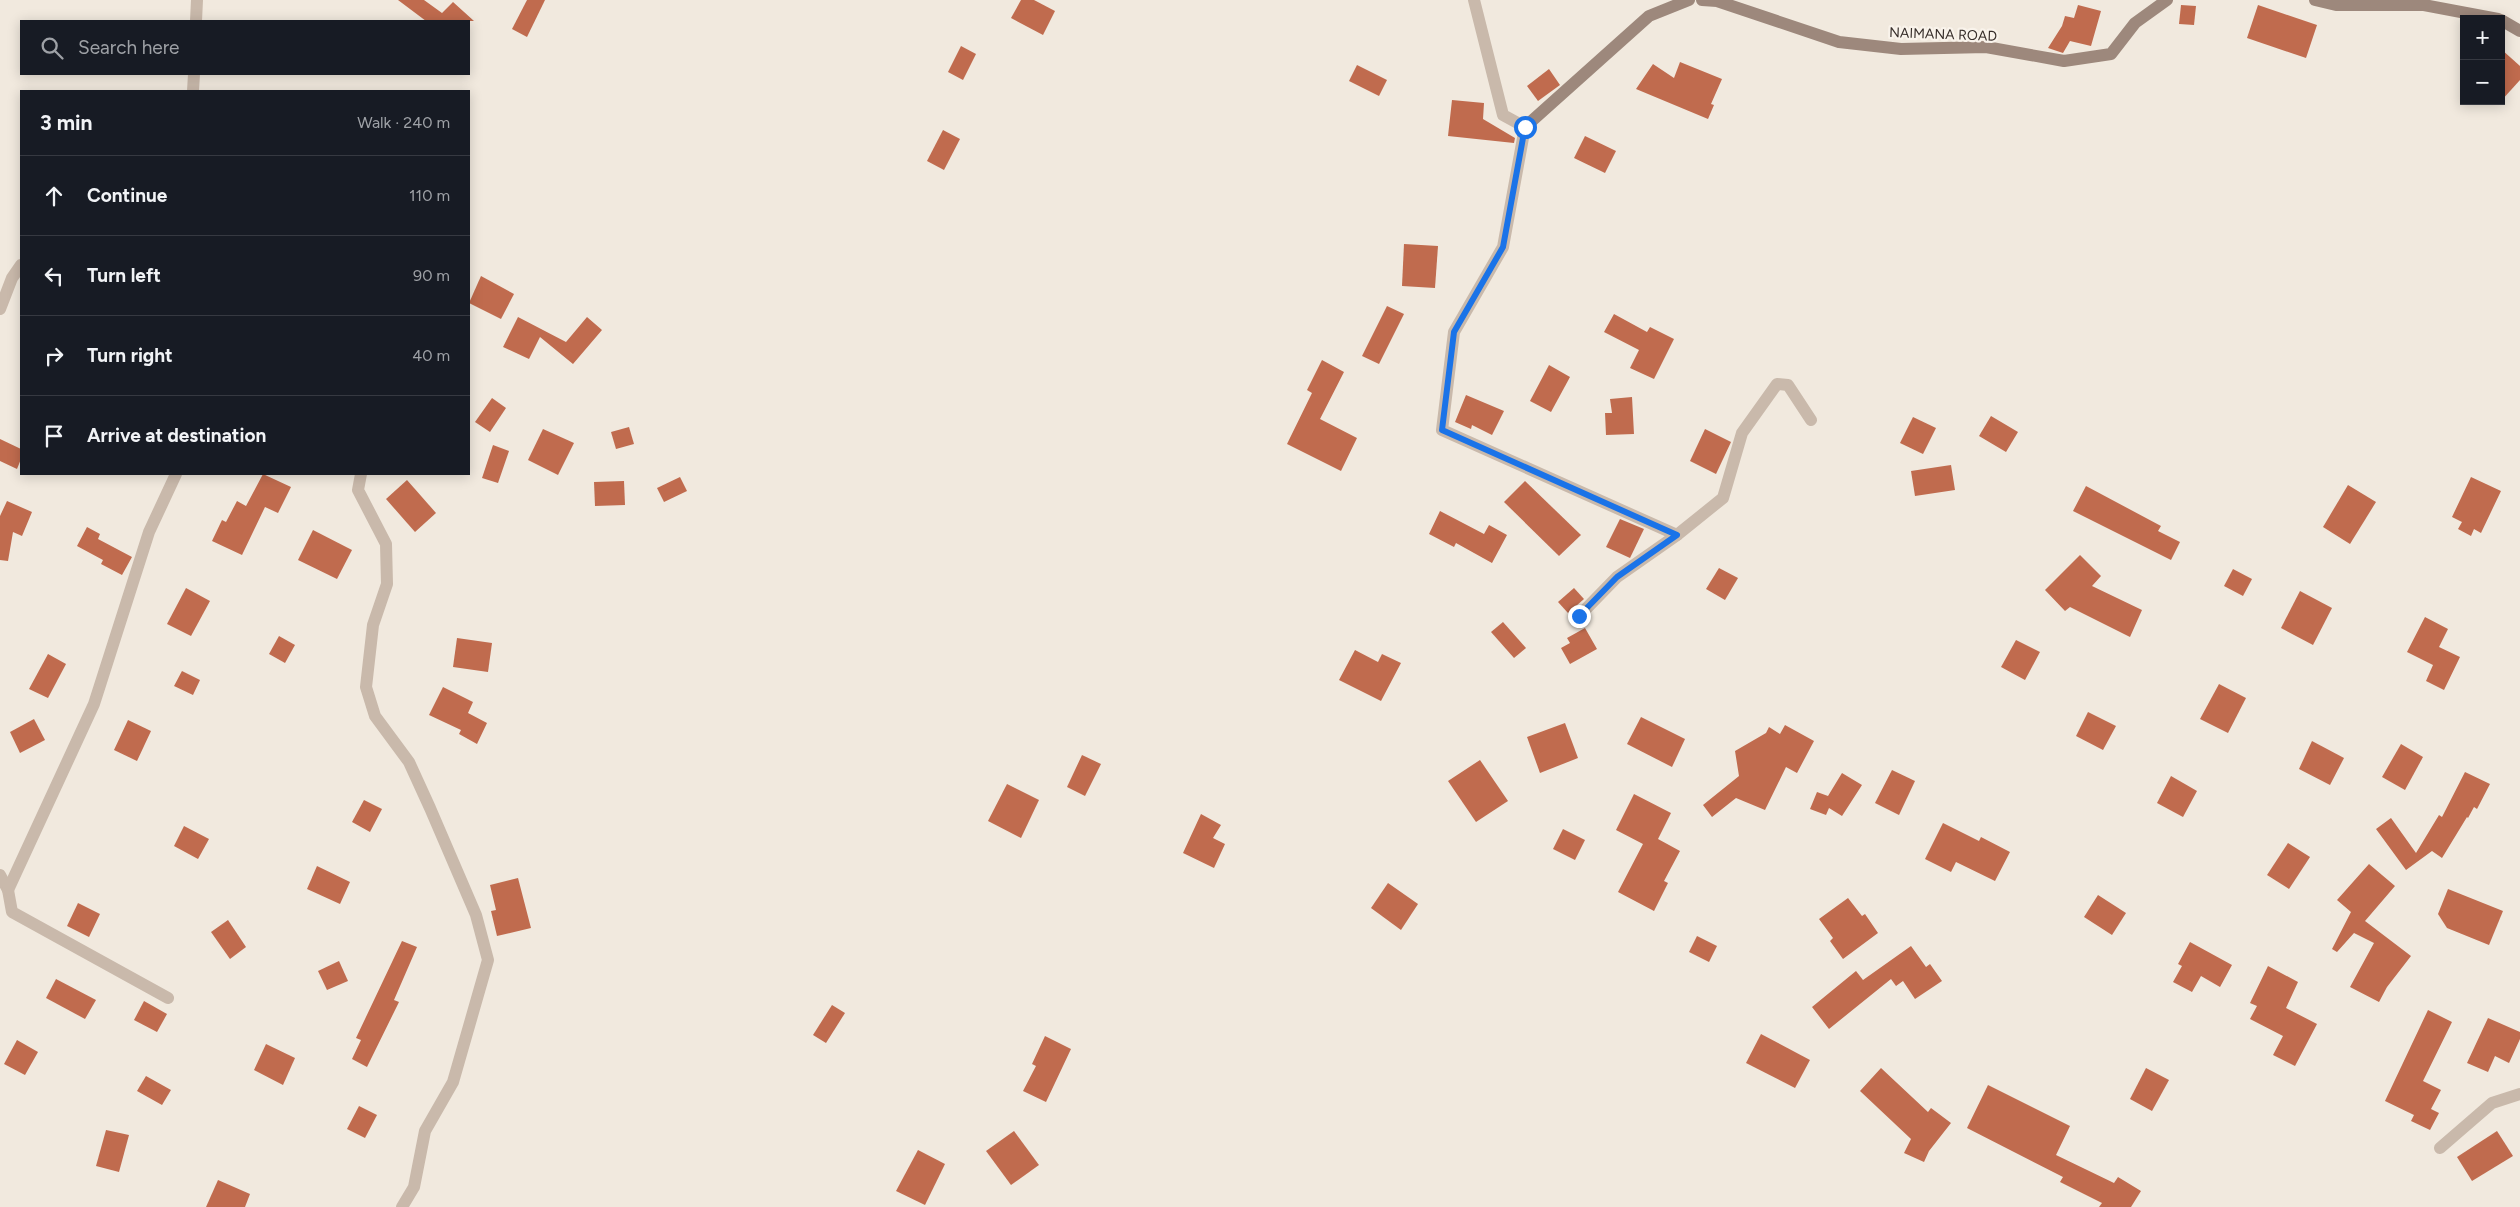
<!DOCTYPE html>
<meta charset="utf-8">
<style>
body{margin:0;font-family:Figtree,sans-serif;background:#242831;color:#f1f3f6}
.controls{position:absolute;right:15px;top:15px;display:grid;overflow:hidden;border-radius:0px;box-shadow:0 2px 12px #0003}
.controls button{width:45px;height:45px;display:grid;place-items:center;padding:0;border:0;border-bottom:1px solid #363941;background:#171b24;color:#f1f3f6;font:25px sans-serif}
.stop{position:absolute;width:15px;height:15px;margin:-11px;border:4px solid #1a73e8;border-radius:50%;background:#fff}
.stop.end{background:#1a73e8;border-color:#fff;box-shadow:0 1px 5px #0008}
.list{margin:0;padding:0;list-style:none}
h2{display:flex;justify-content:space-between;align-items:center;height:65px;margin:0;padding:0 20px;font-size:21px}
h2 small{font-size:16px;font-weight:400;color:#9ea1a6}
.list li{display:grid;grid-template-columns:32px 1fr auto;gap:15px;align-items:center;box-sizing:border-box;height:80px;padding:0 20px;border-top:1px solid #363941}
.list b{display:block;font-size:19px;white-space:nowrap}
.list em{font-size:16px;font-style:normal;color:#9ea1a6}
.icon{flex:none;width:28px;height:28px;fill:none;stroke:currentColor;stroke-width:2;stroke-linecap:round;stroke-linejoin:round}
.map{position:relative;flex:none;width:2520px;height:1207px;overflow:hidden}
.search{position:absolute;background:#171b24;box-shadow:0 2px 12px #0003;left:20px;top:20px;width:450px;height:55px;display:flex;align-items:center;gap:12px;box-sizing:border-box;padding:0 18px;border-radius:0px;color:#9ea1a6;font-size:19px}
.panel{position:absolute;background:#171b24;box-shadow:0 2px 12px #0003;left:20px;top:90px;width:450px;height:385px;border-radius:0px}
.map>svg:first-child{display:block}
.building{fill:#c06b4e}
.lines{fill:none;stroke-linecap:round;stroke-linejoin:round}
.street{stroke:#c9b9ab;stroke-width:12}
.secondary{stroke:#9d887c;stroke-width:12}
.route{stroke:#1a73e8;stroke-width:6}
.labels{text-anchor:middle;stroke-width:4.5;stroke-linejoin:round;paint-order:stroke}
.street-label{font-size:14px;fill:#372e2a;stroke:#f9f3eb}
</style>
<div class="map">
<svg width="2520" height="1207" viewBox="0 0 2520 1207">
<rect width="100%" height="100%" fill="#f1e9de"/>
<g class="building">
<path d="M398,0H424L442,13L453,2L474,21H426Z"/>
<path d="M527,0H545L527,37L512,29Z"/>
<path d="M1021,0H1034L1055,11L1043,35L1011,18Z"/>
<path d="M2078,5L2101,11L2091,46L2070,41L2063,53L2048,48L2062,26L2065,16L2074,18Z"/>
<path d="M2181,5L2196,6L2194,25L2179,24Z"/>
<path d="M2258,5L2317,25L2306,58L2247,38Z"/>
<path d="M961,46L976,54L963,80L948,72Z"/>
<path d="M2501,49L2520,66V80L2501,101Z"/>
<path d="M1680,62L1722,79L1711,104L1714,105L1708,119L1636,89L1653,64L1674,78Z"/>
<path d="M1357,65L1387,80L1379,96L1349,81Z"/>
<path d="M1549,69L1560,85L1538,101L1527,86Z"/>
<path d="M1452,100L1484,103L1483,119L1515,138L1514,143L1448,136Z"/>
<path d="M943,130L960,139L944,170L927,161Z"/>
<path d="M1585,136L1616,151L1605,173L1574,158Z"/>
<path d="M1404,244L1438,246L1435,288L1402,286Z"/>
<path d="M481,276L514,294L501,319L469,303Z"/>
<path d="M1387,306L1404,314L1379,364L1362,356Z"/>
<path d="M1614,314L1647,332L1650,327L1674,339L1654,379L1630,368L1639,350L1604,332Z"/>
<path d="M518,317L566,342L587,317L602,330L573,364L540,337L529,359L503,347Z"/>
<path d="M1322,360L1344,372L1320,419L1357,438L1341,471L1287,444L1312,393L1307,390Z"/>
<path d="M1549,365L1570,377L1551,412L1530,401Z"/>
<path d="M1466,395L1504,411L1492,435L1472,425L1471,429L1455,422Z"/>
<path d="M1632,397L1634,434L1606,435L1605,413H1612L1610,399Z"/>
<path d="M492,398L506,408L490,432L475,422Z"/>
<path d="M1991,416L2018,432L2006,452L1979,436Z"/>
<path d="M1913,417L1936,428L1923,454L1900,443Z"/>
<path d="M629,427L634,444L616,449L611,432Z"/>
<path d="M543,429L574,443L558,475L528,460Z"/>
<path d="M1705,429L1731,442L1716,474L1690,461Z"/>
<path d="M0,439L21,449V459L17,469L0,461Z"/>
<path d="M493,445L509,451L498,483L482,478Z"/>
<path d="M1951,465L1955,490L1915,496L1911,471Z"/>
<path d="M263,474L291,487L278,513L265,507L242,555L212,541L222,520L226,522L237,501L246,506Z"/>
<path d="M680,477L687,491L664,502L657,488Z"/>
<path d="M2471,477L2501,491L2481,533L2474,529L2471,536L2458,529L2462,522L2452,517Z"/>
<path d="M407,480L436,513L415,532L386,499Z"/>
<path d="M624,481L625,505L595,506L594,482Z"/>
<path d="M1525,481L1581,535L1559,556L1504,502Z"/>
<path d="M2348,485L2376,502L2350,544L2323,527Z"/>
<path d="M2086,486L2161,526L2158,531L2180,542L2171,560L2073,511Z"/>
<path d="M7,501L32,512L22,536L13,532L8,561L0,560V516Z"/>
<path d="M1440,511L1484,534L1489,525L1507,535L1492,563L1456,543L1454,547L1429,534Z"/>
<path d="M1620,519L1644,529L1630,558L1606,547Z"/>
<path d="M87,527L100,534L98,539L132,557L122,575L101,564L103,560L77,546Z"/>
<path d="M313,530L352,550L337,579L298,560Z"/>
<path d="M2080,555L2101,576L2092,586L2142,610L2130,637L2070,607L2065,611L2045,590Z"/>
<path d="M1719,568L1738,578L1725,600L1706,589Z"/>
<path d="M2233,569L2252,579L2243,596L2224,586Z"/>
<path d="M186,588L210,601L191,636L167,624Z"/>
<path d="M1574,588L1584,599L1568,613L1558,602Z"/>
<path d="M2300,591L2332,608L2313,645L2281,628Z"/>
<path d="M2425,617L2448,629L2439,647L2460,657L2444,690L2426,681L2433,665L2407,652Z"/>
<path d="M1503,622L1526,648L1514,658L1491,632Z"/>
<path d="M1585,628L1597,649L1570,664L1561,648L1570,643L1567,638Z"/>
<path d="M279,636L295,645L285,663L269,654Z"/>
<path d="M457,638L492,643L488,672L453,667Z"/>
<path d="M2016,640L2040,652L2025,680L2001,667Z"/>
<path d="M1355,650L1378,662L1382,654L1401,663L1381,701L1339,680Z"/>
<path d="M48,654L66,664L48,698L29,689Z"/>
<path d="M182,671L200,680L193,695L174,686Z"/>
<path d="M2219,684L2246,698L2228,733L2200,719Z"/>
<path d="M443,687L473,702L468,713L487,723L477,744L459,734L461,730L429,715Z"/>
<path d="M2088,712L2116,726L2103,750L2076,736Z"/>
<path d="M1641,717L1685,739L1672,767L1627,744Z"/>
<path d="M34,719L45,740L20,753L10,732Z"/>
<path d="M128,720L151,731L137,761L114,750Z"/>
<path d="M1565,723L1578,758L1540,773L1527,737Z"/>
<path d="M1785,725L1814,741L1797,773L1786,767L1765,810L1736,798L1712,817L1703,805L1739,776L1735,751L1766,733L1769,727L1780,734Z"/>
<path d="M2312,741L2344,758L2330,785L2299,769Z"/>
<path d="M2401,744L2423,757L2405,790L2382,777Z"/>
<path d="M1082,755L1101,764L1085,796L1067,787Z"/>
<path d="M1480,760L1508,801L1476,822L1448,781Z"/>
<path d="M1892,770L1915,781L1899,815L1875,803Z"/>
<path d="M2465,772L2490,784L2477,809L2474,807L2468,818L2467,817L2442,858L2432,851L2406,870L2376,829L2391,818L2416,853L2439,815L2442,817Z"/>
<path d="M1842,773L1862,785L1842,816L1829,808L1826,815L1810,809L1817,792L1828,796Z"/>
<path d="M2171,776L2197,791L2183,817L2157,803Z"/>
<path d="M1007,784L1039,800L1021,838L988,821Z"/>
<path d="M1634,794L1671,813L1658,839L1680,851L1664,881L1668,883L1654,911L1618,892L1643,844L1616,830Z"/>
<path d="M364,800L382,809L370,832L352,822Z"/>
<path d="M1201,814L1221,825L1213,838L1225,844L1214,868L1183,853Z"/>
<path d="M1943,823L1979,841L1981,837L2010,852L1995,881L1956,862L1951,872L1925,859Z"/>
<path d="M184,826L209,839L198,859L174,846Z"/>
<path d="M1563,829L1585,840L1575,860L1553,849Z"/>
<path d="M2288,843L2310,857L2289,889L2267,875Z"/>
<path d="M2369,864L2395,886L2365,921L2411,956L2387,987L2379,1002L2350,987L2374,943L2354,933L2337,952L2332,949L2351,912L2337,900Z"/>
<path d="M317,866L350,882L340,904L307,889Z"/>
<path d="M518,878L531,928L497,936L491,911L496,910L490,885Z"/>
<path d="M1388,883L1418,904L1401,930L1371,908Z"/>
<path d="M2448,889L2503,911L2489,945L2447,928L2438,914Z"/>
<path d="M2098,895L2126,913L2112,935L2084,917Z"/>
<path d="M1848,898L1862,916L1865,914L1878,933L1843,959L1830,941L1833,938L1819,919Z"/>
<path d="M78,903L100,914L89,937L67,926Z"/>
<path d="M228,920L246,947L230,959L211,932Z"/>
<path d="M1697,936L1717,946L1709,962L1689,952Z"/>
<path d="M402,941L417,947L394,1000L399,1002L367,1067L352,1059L361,1040L356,1038Z"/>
<path d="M2190,942L2232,965L2220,987L2201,976L2192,992L2173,982L2182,966L2178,964Z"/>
<path d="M1911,946L1926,967L1930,964L1942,981L1915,999L1903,981L1896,986L1891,979L1829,1029L1812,1007L1856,971L1863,980Z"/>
<path d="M339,961L348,981L327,990L318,971Z"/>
<path d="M2268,966L2298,982L2286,1008L2317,1024L2295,1066L2273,1055L2283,1036L2250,1019L2257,1006L2250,1003Z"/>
<path d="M56,979L96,1000L85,1019L46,998Z"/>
<path d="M144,1001L167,1014L157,1032L134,1020Z"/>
<path d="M832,1005L845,1013L826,1043L813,1035Z"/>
<path d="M2428,1010L2452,1022L2423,1081L2441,1090L2431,1109L2439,1113L2430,1130L2411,1121L2414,1115L2385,1101Z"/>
<path d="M2488,1018L2520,1032V1039L2509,1063L2495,1056L2488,1072L2467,1063Z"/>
<path d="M1761,1034L1810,1060L1795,1088L1746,1063Z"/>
<path d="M1045,1036L1071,1049L1046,1102L1023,1091L1036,1066L1032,1064Z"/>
<path d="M17,1040L38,1052L25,1075L4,1064Z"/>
<path d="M266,1044L295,1058L283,1085L254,1070Z"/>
<path d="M1881,1068L1928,1112L1931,1108L1951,1123L1929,1151L1924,1162L1904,1153L1911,1139L1860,1091Z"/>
<path d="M2146,1068L2169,1080L2152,1111L2130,1099Z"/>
<path d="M146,1076L171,1090L162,1105L137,1091Z"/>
<path d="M1988,1085L2070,1126L2056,1155L2114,1183L2118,1177L2141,1191L2131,1207H2099L2102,1203L2060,1182L2063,1177L1967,1128Z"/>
<path d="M359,1106L377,1115L365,1138L347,1129Z"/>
<path d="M106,1130L129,1135L119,1172L96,1166Z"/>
<path d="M1014,1131L1039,1165L1011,1185L986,1151Z"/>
<path d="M2497,1131L2513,1156L2472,1181L2457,1157Z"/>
<path d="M918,1150L945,1164L925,1205L896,1191Z"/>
<path d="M218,1180L250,1194L245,1207H206Z"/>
</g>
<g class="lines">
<g class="street">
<path d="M1474,0L1503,115L1525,127L1503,247L1454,332L1442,430L1677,535"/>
<path d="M196,21L197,0"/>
<path d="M193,91L194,74"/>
<path d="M0,309L12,278L21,265"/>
<path d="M361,474L358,490L386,544L387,584L373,625L366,687L375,716L409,762L430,808L476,915L488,960L453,1082L425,1131L414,1187L402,1207"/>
<path d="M1579,616L1617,577L1677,535L1723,498L1742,433L1777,384L1788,385L1811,420"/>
<path d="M0,875L8,890L12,912L168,998"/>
<path d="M8,890L94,704L149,532L176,474"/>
<path d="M2440,1148L2492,1103L2520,1094"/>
</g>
<g class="secondary">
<path d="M1702,0L1717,1L1839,42L1901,49L1986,47L2064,61L2111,54L2135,23L2167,0"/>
<path d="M2315,0L2336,5H2424L2498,19"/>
<path d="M2501,20L2520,31"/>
<path d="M1525,127L1649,16L1689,0"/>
</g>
</g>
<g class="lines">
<path class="route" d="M1525,127L1503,247L1454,332L1442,430L1677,535L1617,577L1579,616"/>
</g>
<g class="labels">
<g class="street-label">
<text transform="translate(1943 34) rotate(2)" y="5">NAIMANA ROAD</text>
</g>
</g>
</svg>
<div class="controls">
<button>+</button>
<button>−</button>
</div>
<div class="stop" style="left:1525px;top:127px"></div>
<div class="stop end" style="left:1579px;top:616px"></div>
<div class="search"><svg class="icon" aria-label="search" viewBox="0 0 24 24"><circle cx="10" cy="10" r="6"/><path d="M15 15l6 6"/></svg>Search here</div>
<section class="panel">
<h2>3 min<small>Walk · 240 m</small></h2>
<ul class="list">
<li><svg class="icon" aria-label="ahead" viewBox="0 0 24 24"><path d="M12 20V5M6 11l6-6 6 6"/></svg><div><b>Continue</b></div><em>110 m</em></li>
<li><svg class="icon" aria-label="left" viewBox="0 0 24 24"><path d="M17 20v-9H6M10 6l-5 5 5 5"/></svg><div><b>Turn left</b></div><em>90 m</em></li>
<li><svg class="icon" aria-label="right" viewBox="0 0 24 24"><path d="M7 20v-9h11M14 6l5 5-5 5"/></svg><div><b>Turn right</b></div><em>40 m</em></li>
<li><svg class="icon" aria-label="arrive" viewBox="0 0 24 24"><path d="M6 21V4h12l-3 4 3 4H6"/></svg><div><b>Arrive at destination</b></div></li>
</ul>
</section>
</div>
